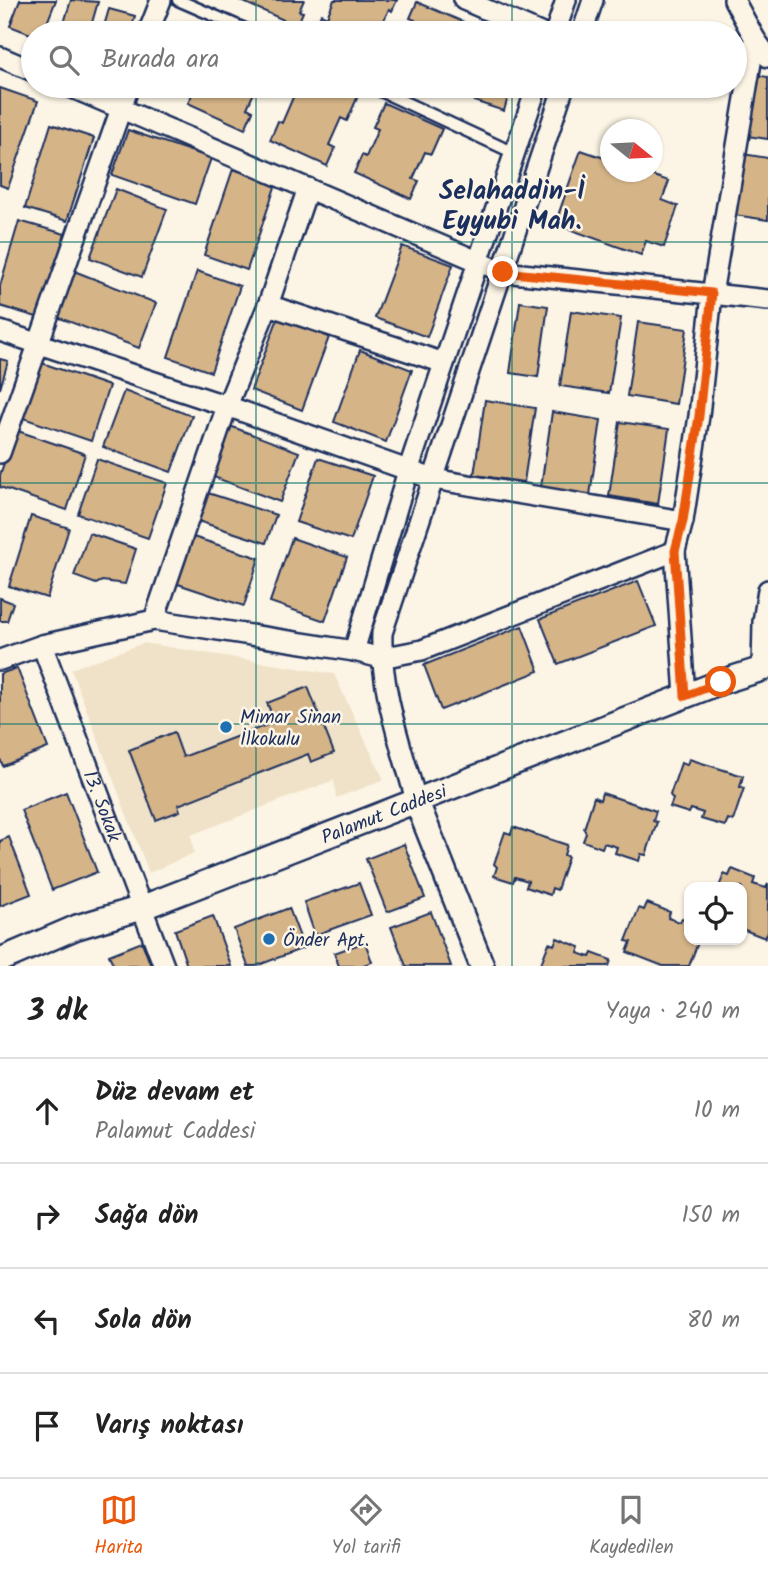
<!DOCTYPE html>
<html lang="tr">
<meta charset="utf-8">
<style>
body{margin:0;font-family:Kalam,sans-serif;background:#f6f6f6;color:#222}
.controls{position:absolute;right:21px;bottom:21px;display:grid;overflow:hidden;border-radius:14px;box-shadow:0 2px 5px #0004}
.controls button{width:63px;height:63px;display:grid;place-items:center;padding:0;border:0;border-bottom:2px solid #e0e0e0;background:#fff;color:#222;font:35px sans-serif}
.compass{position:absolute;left:600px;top:119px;width:63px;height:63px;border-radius:50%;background:#fff;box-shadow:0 2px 5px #0004;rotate:108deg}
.stop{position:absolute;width:21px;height:21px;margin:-16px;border:5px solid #ea580c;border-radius:50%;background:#fff}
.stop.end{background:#ea580c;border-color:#fff;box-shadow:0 2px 7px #0008}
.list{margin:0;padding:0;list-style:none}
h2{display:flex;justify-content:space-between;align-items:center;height:91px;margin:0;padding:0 28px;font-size:30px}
h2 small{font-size:23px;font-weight:400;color:#767676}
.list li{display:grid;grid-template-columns:46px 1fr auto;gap:21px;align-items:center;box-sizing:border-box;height:105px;padding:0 28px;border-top:2px solid #e0e0e0}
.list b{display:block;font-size:26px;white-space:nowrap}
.list p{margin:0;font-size:23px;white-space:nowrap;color:#767676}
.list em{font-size:23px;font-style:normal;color:#767676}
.icon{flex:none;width:38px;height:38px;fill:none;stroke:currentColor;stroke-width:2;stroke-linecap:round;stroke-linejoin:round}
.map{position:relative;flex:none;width:768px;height:966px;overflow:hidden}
.search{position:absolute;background:#fff;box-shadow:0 2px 5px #0004;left:21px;right:21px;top:21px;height:77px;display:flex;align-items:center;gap:18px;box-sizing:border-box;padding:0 24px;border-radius:38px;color:#767676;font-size:26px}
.sheet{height:511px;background:#fff}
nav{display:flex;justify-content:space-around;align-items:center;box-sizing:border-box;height:98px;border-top:2px solid #e0e0e0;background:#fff;font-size:19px;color:#767676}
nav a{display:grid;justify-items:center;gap:4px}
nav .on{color:#ea580c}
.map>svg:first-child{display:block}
.built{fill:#f0e2c9}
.building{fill:#d5b488;stroke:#1b2f5e;stroke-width:2}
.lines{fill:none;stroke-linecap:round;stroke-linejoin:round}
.service-casing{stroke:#1b2f5e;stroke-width:15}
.minor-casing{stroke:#1b2f5e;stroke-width:24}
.tertiary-casing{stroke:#1b2f5e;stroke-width:28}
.service{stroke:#fcf5e5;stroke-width:10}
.minor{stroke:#fcf5e5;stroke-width:19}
.tertiary{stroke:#fcf5e5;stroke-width:23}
.route{stroke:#ea580c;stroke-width:9}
.grid{fill:none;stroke:#0f766e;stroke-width:2;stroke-opacity:0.55}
.poi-dot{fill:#1f6fb2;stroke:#fcf5e5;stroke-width:2.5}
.labels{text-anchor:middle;stroke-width:5;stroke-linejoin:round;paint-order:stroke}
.poi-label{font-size:19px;fill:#1b2f5e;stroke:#fcf5e5;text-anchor:start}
.street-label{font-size:19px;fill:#1b2f5e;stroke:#fcf5e5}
.district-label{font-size:26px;font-weight:bold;fill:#1b2f5e;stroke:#fcf5e5}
</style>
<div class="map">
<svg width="768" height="966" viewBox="0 0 768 966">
<rect width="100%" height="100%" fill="#fcf5e5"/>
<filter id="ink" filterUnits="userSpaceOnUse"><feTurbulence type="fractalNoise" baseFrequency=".0143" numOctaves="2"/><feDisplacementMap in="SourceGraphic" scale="14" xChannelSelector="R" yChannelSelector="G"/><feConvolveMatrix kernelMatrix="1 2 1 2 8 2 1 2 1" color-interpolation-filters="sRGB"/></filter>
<g filter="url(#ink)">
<path class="built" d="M144,643L334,674L384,780L336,798L334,780L191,835L194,853L149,873L71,669Z"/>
<g class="building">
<path d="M20,0H56L43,33H33V35L10,26Z"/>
<path d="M71,0L98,2L89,33H61Z"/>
<path d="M239,0H304L299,11L303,12L297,26Z"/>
<path d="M334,0H397L392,11L389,9L378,33H326L314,28L321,14L327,17Z"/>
<path d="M417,2L475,27L473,33H410L415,20L410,18Z"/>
<path d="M109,9L135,16L130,33H102Z"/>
<path d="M756,75L768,77V139L747,136Z"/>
<path d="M196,86H257L247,108L253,111L245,129L188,103Z"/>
<path d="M292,86H336L358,96L347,121L341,118L329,145L335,148L327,166L270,140L278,121L282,123L294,95L289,93Z"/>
<path d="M479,86H511L504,111L474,101Z"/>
<path d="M0,88L38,101L8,188L0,185Z"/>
<path d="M384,103L442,129L431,154L425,152L413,179L419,181L411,199L354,173L362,155L366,157L378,129L373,127Z"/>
<path d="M51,124L94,138L67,221L25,208Z"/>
<path d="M128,130L211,158L195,204L112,175Z"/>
<path d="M581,150L610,160V172H642L669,181L662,200L678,206L664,247L646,241L641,255L555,224Z"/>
<path d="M743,154L768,158V220L734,215Z"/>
<path d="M233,169L276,184L247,270L204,255Z"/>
<path d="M116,189L167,209L142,277L90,258Z"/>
<path d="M19,221L65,234L40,318L0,306V286Z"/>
<path d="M402,246L453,265L427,337L375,318Z"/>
<path d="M74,271L156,303L139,348L57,317Z"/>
<path d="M197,271L240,286L211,372L168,357Z"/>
<path d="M520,302L548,306L538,377L510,373Z"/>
<path d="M571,311L621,318L609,393L560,386Z"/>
<path d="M278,318L329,337L302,410L251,390Z"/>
<path d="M638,322L687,329L676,404L627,396Z"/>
<path d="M360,350L412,370L386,442L334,422Z"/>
<path d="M0,359L8,361L0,389Z"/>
<path d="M39,362L109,386L91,441L20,417Z"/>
<path d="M124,391L192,416L171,472L103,447Z"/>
<path d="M485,400L535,408L524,482L474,475Z"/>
<path d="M552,412L601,420L590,495L541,487Z"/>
<path d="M620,422L669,429L658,504L609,496Z"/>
<path d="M230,426L299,452L280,502L211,476Z"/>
<path d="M15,430L85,454L67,510L0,487V475Z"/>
<path d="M318,458L373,476L351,540L296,522Z"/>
<path d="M97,459L167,483L148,538L78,514Z"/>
<path d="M208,493L276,515L266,543L198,521Z"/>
<path d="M31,516L69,528L47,598L9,586Z"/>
<path d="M89,533L136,549L125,584L102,581L96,584L74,576Z"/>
<path d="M190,536L259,558L244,606L175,583Z"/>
<path d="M292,538L347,557L325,621L270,602Z"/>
<path d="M638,581L656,626L558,664L540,619Z"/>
<path d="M0,598L13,603L7,621H0Z"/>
<path d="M522,626L539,671L441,710L424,665Z"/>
<path d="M17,668L48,748L3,766L0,759V674Z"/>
<path d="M308,687L334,753L311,762L308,754L178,805L180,811L156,820L129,750L174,732L183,757L275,722L267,703Z"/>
<path d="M689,759L743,776L740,787L744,788L733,821L728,819L725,826L701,819L703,813L691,809L689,813L670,807L673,799L670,795L681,763L687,765Z"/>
<path d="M66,792L97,872L52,890L21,810Z"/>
<path d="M602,793L656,811L653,821L657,822L646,855L641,854L639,861L615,853L617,847L604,843L602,848L583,841L586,833L584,829L594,797L600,800Z"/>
<path d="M513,827L567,845L564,855L568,857L557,890L552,888L550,895L526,887L528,881L515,877L513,882L494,876L497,867L494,864L505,832L511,834Z"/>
<path d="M9,837L31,894L0,906V841Z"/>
<path d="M404,844L425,898L387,912L366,859Z"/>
<path d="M732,869L755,878L753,884L766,888L768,884V932L765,938L742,929V887H719L724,874L729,876Z"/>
<path d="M359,883L371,915L315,935L304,902Z"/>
<path d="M647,903L670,912L668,918L680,922L682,918L689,921V940H699L689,966H663L627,952L631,942L626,941L639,908L644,910Z"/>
<path d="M289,908L304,948L256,966H248L234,929Z"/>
<path d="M431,912L451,966H406L391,927Z"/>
<path d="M213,916L231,966H187L175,930Z"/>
<path d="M557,938L580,947L578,953L590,957L592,953L611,960L609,966H540L549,943L554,945Z"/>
<path d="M142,942L151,966H114L109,955Z"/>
<path d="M365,942L372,962L361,966H339L334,953Z"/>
</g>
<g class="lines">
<g class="service-casing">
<g id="service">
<path d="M178,0L254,33"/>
<path d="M370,86L514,153"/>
</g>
</g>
<g class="minor-casing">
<g id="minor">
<path d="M464,0L540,33"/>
<path d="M734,0L755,39L768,57"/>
<path d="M148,33L161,0"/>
<path d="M555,33L566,0"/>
<path d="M582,33L593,0"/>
<path d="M0,57L33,71"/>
<path d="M68,86L503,272L768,300"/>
<path d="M268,305L444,363"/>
<path d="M0,331L227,406L433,479L683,521"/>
<path d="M0,453L129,86"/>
<path d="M154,620L227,406L268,305L308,188"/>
<path id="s1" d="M42,645L164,966"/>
<path d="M354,651L408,471L537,86"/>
<path d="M0,660L42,645L154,620L354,651L381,658L422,650L675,551"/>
<path d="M762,669L763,622L768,590"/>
<path d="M685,696L675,551L683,521L699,416L712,294L755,39"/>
<path d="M416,800C401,745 380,690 382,633L564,86"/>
</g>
</g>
<g class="tertiary-casing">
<g id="tertiary">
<path d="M416,800L482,966"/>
<path id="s2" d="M0,960L77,927L141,908L721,682L768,667"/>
</g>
</g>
<use href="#service" class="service"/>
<use href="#minor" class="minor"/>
<use href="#tertiary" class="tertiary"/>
</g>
</g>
<g class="lines" filter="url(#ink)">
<path class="route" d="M503,272L712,293L699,416L683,521L675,551L685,696L721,682"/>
</g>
<path class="grid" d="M256,0V33M512,0V33M256,86V966M512,86V966M0,242H768M0,483H768M0,724H768"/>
<g class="poi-dot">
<circle cx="226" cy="727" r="7"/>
<circle cx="269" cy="939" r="7"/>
</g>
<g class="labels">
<g class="poi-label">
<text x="240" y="723">Mimar Sinan<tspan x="240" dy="22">İlkokulu</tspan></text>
<text x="283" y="946">Önder Apt.</text>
</g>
<g class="street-label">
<text dy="7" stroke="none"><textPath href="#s1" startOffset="172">13. Sokak</textPath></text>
<text dy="7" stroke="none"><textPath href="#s2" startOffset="411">Palamut Caddesi</textPath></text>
</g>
<g class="district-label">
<text x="512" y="199">Selahaddin-İ<tspan x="512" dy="30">Eyyubi Mah.</tspan></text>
</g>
</g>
</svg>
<div class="controls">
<button><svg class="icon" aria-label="locate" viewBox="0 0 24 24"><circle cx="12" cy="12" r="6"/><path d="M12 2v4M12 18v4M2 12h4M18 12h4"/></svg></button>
</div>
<svg class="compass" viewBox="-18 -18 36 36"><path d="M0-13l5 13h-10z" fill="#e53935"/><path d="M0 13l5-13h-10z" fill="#767676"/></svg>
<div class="stop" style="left:721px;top:682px"></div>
<div class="stop end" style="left:503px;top:272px"></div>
<div class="search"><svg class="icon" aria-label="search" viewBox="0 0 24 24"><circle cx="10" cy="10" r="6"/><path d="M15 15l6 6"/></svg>Burada ara</div>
</div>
<section class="sheet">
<h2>3 dk<small>Yaya · 240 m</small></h2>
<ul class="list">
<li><svg class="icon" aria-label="ahead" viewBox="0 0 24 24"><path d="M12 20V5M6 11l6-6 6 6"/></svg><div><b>Düz devam et</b><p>Palamut Caddesi</p></div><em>10 m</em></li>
<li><svg class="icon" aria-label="right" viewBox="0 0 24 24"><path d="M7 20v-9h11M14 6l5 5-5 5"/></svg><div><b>Sağa dön</b></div><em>150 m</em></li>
<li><svg class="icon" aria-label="left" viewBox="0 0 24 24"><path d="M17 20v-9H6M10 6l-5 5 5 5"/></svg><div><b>Sola dön</b></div><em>80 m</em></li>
<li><svg class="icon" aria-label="arrive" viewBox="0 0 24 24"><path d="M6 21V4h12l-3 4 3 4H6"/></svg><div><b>Varış noktası</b></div></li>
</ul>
</section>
<nav>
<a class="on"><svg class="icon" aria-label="map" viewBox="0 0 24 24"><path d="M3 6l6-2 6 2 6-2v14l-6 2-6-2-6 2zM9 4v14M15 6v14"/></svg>Harita</a>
<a><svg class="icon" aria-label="directions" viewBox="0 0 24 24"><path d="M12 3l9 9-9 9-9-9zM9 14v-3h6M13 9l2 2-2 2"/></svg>Yol tarifi</a>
<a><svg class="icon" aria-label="saved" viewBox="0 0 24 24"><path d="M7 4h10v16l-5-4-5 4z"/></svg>Kaydedilen</a>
</nav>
